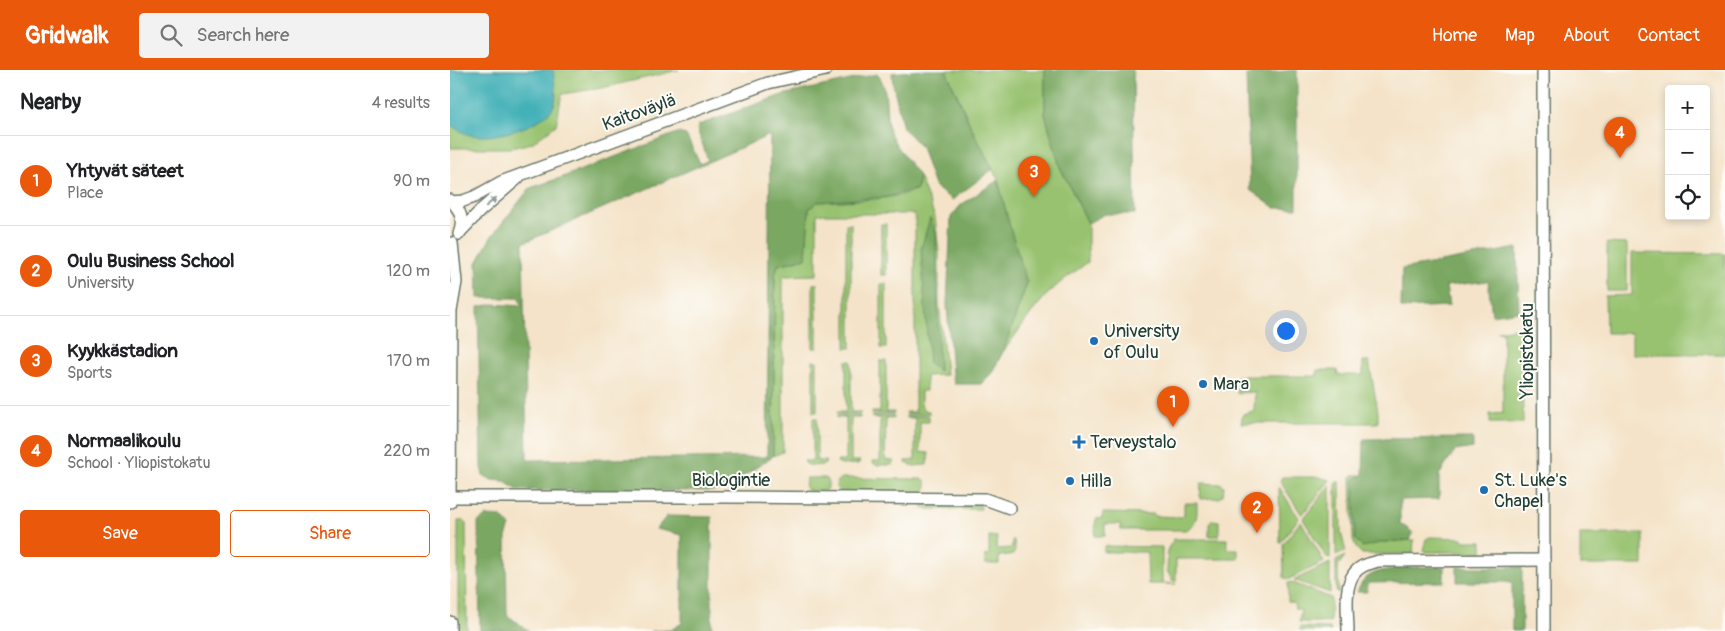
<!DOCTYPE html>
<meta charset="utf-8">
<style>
body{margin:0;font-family:Pangolin,sans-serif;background:#f2f2f2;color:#202124}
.controls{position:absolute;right:15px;top:15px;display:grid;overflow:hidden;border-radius:5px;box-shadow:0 2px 8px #0003}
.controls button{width:45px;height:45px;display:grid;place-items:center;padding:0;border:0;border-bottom:1px solid #e0e0e0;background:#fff;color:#202124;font:25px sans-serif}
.you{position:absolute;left:835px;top:260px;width:18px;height:18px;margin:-12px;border:4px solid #fff;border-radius:50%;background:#1a73e8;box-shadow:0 0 0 8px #1a73e833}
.badge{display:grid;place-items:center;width:32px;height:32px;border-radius:50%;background:#ea580c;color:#fff;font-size:16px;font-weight:700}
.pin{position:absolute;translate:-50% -41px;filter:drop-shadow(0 1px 2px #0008)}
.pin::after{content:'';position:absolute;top:26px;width:18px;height:15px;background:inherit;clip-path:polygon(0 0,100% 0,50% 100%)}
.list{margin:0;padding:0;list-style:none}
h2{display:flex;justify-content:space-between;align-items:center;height:65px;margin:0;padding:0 20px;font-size:21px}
h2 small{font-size:16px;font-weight:400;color:#757577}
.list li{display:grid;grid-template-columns:32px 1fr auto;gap:15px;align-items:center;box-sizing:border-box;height:90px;padding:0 20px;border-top:1px solid #e0e0e0}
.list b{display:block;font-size:19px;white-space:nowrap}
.list p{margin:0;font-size:16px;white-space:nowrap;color:#757577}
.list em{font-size:16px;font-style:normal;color:#757577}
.actions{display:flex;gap:10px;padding:15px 20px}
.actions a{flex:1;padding:11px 0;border:1px solid #ea580c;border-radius:5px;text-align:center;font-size:18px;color:#ea580c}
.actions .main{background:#ea580c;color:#fff}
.icon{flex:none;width:28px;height:28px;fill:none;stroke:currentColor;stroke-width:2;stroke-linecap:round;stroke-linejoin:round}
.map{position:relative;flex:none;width:1275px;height:561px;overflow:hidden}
header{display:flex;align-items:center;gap:30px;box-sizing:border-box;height:70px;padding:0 25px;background:#ea580c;color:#fff}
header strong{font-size:24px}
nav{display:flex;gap:28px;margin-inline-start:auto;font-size:18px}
.search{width:350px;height:45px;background:#f2f2f2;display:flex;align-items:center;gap:12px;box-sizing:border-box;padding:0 18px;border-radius:5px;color:#757577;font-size:19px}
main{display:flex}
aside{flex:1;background:#fff}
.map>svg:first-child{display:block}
.green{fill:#98c26f;stroke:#5c8052}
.forest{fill:#7aa862;stroke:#4c724b;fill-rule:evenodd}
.water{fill:#3eafb6;stroke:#2e7675}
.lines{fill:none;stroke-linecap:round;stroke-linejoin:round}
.minor-casing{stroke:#6a7768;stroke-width:14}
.minor{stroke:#fff;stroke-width:11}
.oneway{fill:#8f9e9a}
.poi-dot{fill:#1f6fb2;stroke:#fdfcf7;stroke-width:2}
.labels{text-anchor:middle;stroke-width:4;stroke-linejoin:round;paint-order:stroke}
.street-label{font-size:18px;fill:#1f3d34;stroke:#fdfcf7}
.poi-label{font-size:18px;fill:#1f3d34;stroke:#fdfcf7;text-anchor:start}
</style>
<header>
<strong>Gridwalk</strong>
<div class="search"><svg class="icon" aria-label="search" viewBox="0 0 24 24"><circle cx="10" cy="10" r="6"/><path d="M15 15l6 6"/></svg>Search here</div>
<nav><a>Home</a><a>Map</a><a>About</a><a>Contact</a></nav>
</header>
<main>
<aside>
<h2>Nearby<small>4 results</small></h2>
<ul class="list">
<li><span class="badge">1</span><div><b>Yhtyvät säteet</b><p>Place</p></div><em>90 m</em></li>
<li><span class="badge">2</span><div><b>Oulu Business School</b><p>University</p></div><em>120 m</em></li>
<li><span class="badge">3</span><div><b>Kyykkästadion</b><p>Sports</p></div><em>170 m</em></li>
<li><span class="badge">4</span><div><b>Normaalikoulu</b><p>School · Yliopistokatu</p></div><em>220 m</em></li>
</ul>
<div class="actions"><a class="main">Save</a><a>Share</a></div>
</aside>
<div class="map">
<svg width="1275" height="561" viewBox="0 0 1275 561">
<rect width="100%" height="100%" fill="#fdfcf7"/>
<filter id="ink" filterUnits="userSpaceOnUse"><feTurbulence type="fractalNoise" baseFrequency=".02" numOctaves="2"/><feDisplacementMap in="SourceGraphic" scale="10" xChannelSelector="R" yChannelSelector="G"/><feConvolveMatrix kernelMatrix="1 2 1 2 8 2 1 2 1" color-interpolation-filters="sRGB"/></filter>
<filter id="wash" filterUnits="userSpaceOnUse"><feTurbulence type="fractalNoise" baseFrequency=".0096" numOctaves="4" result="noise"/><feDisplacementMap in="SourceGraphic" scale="20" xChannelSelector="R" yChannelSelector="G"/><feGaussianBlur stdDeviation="1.12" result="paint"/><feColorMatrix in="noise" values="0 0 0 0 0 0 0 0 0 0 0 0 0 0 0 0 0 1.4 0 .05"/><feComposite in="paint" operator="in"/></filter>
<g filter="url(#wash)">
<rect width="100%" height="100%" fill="#f4e3c8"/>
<g class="green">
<path d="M0,0H229L152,18L112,24L106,55L82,73L61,78H0Z"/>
<path d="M496,0H595V44L610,97L638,153V192C626,201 612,210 601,221C582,239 569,261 553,282L577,213L559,154L548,110L522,59Z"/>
<path d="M469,106L485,147L487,163L489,183V233L496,305L476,306V321H471V335L474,340L479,341V344H456V342H465V144H367V205L333,206V382L323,386L325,205L328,195L356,188L359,139L367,132C395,130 442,132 467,119Z"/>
<rect x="396" y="154" width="5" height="124"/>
<rect x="431" y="154" width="5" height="51"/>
<path d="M1157,173L1177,174V221H1157Z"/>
<path d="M1182,183L1275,184V284H1182V263H1156L1155,226L1182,225Z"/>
<rect x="363" y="214" width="4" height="64"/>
<rect x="431" y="214" width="5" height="64"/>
<path d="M1072,257L1073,353H1040V344L1053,343V262L1047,261Z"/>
<rect x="363" y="291" width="4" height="51"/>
<path d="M396,291H401V342H410V344H387V342H396Z"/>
<path d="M430,291H436V342H444V344H422V342H430Z"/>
<path d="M913,291H919L928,342V353H791L793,344L804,341L805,322L787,323V306H867V300H887L888,305H913Z"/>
<path d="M387,346H410V348H401V391H410L408,394L391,395L388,393L387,391H396V348H387Z"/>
<path d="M422,346H444V348H436L435,390L445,391L442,395H426L423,393L422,391H430V348H422Z"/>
<path d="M456,346H479V352H470V382L479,383L477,395L463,396L456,393V391L465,390V348H456Z"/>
<path d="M363,348H367V391H376L375,394C370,396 359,397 355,393L354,391H363Z"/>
<path d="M903,405H913L912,477L934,472L964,470L963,484H912L906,478L903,470L901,407Z"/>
<path d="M832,407H869L880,410L852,445L830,411Z"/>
<path d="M356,408H376L378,410V418L374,421H358L355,418Z"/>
<path d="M392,408L473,409L476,411V420L474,422H389L387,419V411Z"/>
<path d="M886,412H890L891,462L896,482L886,485Z"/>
<path d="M751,413L772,414L774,416L773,425L769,428L750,429Z"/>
<path d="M880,415V488L876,487L853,449Z"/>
<path d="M829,417L849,448L830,473Z"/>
<path d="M734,433H747C747,446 748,453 736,460H671L670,454H655V466H645L646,449L652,448L653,443L704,444L705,446L732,447L734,445Z"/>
<path d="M473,434H530L531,439H473Z"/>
<path d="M762,450L769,451V466H759V454Z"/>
<path d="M8,451H13L16,453L17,561H8Z"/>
<path d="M851,451L874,492L839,509L834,508L833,474Z"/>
<rect x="1130" y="464" width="63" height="31"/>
<path d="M539,466L547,467L546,479L562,478V470H564L565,481L563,485L549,486V494H535V485H539Z"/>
<path d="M980,467L1013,468L1014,471H1032V482H975L973,480L976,469Z"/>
<path d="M724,469H777V479H788V489H726V511H723L717,501L718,478Z"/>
<path d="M654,476L712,477V513L726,514H698L697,482H654Z"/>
<path d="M895,486L888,496L889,523L886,521V491Z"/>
<path d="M880,493V523L844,510Z"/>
<path d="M841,512L881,528L880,552H849L851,540L845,539L844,533L838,532V513Z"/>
<path d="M850,557L877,558H880L881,561H850Z"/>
</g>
<g class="forest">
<path d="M473,0H496L522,59L543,99L502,130L484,116L471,77L453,58L443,14L442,3Z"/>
<path d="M595,0H683L685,144H655L638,153L610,97L595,44Z"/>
<path d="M847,0V138H825L800,120L796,5Z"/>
<path d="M427,4C440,18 434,42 439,60C443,73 461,95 469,106L467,119L437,127L367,132L359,139L356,188L328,195L325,205L323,386L278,417L263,421L68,420L53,411L42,410L33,405L31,397L28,237L42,234L72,236L69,228H28L27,193L41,167L80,118L110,108L227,63L236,65L250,94L258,90L247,59L249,55L332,25ZM320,65L317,387L77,390L73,173Z"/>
<path d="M548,110L559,154L577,213L553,282L541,304L531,314H504L502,304L497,234L501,147L511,135Z"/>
<path d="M480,148L486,163L489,301L479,294L471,179Z"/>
<path d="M1067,178L1069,241L1042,245L1038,211L996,216L999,236L951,238L952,199Z"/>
<path d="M1023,368V378L1005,381L989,405V429L950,430V454L957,458L963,463L960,470L934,472L912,477L905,469L904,409L913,405L914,369Z"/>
<path d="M36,446L52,447L60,456L56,467L57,545L79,561H30L28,452Z"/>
<path d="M217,446L262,447V561H201L221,560L232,553V465L206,459Z"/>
<path d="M994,497V512L918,513L917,522H907C910,516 913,510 919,506C934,496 976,497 994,497Z"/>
<path d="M1007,497H1072V561H1062V512H1007Z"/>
</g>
<path class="water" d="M0,0H103C104,10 108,25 104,35C97,54 50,67 32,66C19,66 9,62 0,54Z"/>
</g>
<g filter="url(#ink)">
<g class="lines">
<g class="minor-casing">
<g id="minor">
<path d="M1093,0L1094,561"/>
<path d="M0,130C11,139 14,151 9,164"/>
<path d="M2,132L13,131L24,127L51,112L318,13L376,0"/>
<path d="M10,162L31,140L68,108"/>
<path d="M0,427H281L535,429L560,438"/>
<path d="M0,432L1,241L6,212L2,173"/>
<path d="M0,552V561"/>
<path d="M898,561C898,541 891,507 913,496C917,494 923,493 928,491L1094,490"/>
</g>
</g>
<use href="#minor" class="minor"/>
</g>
<defs><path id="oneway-solid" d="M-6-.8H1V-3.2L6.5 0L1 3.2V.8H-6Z" transform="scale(1.25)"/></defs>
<use class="oneway" href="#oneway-solid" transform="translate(41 132) rotate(-40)"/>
</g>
<g class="poi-dot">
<circle cx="644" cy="271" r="5"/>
<circle cx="753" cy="314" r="5"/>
<path d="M626.5 364.5h5v5h5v5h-5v5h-5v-5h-5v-5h5z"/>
<circle cx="620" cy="411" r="5"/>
<circle cx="1034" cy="420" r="5"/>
</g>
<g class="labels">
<g class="street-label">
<text transform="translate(189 42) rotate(-20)" y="6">Kaitoväylä</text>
<text transform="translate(1077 281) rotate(-90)" y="6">Yliopistokatu</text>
<text x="281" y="416">Biologintie</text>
</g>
<g class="poi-label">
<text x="654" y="267">University<tspan x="654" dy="21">of Oulu</tspan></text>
<text x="763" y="320">Mara</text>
<text x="640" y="378">Terveystalo</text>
<text x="1044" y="416">St. Luke's<tspan x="1044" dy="21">Chapel</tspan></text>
<text x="630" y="417">Hilla</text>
</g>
</g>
</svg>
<div class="controls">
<button>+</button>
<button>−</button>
<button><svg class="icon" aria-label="locate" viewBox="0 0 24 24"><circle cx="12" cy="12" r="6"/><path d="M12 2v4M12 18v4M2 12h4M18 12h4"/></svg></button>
</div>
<div class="you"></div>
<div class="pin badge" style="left:723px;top:357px">1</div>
<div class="pin badge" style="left:807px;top:463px">2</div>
<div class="pin badge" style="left:584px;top:127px">3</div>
<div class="pin badge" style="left:1170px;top:88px">4</div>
</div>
</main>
